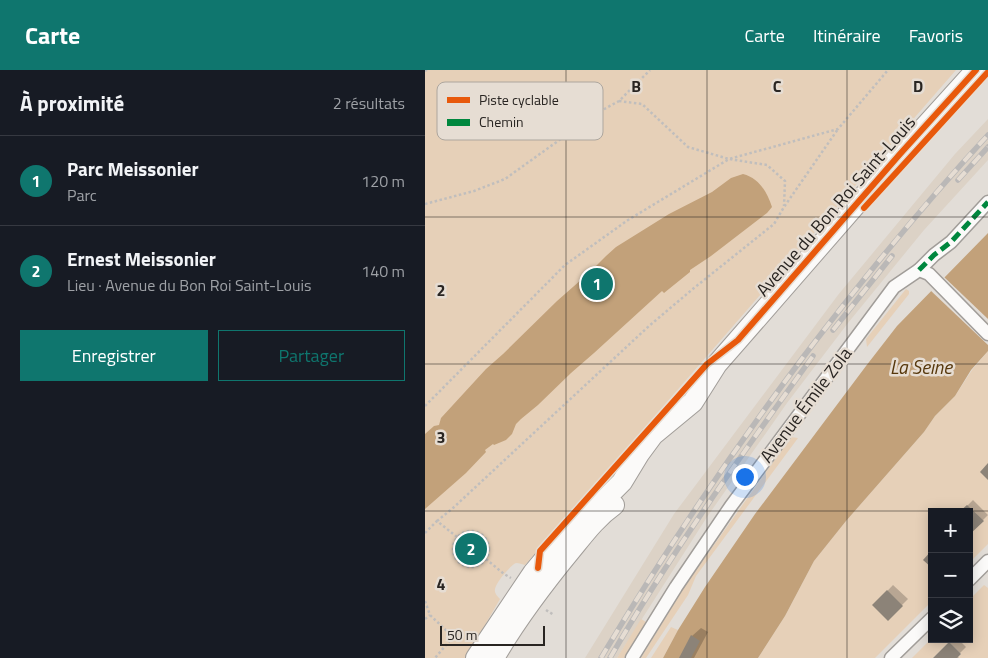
<!DOCTYPE html>
<html lang="fr">
<meta charset="utf-8">
<style>
body{margin:0;font-family:"Titillium Web",sans-serif;background:#20242c;color:#f1f3f6}
.controls{position:absolute;right:15px;bottom:15px;display:grid;overflow:hidden;border-radius:0px;box-shadow:0 2px 12px #0003}
.controls button{width:45px;height:45px;display:grid;place-items:center;padding:0;border:0;border-bottom:1px solid #363941;background:#171b24;color:#f1f3f6;font:25px sans-serif}
.scale{position:absolute;left:15px;bottom:12px;width:105px;box-sizing:border-box;padding-left:5px;border:2px solid #292522;border-top:0;font-size:14px;line-height:18px;white-space:nowrap;color:#292522;-webkit-text-stroke:4px #e6ddd3;paint-order:stroke}
.you{position:absolute;left:319px;top:406px;width:18px;height:18px;margin:-12px;border:4px solid #fff;border-radius:50%;background:#1a73e8;box-shadow:0 0 0 8px #1a73e833}
.badge{display:grid;place-items:center;width:32px;height:32px;border-radius:50%;background:#0f766e;color:#fff;font-size:16px;font-weight:700}
.pin{position:absolute;translate:-50% -50%;border:2px solid #fff;box-shadow:0 1px 5px #0006}
.list{margin:0;padding:0;list-style:none}
h2{display:flex;justify-content:space-between;align-items:center;height:65px;margin:0;padding:0 20px;font-size:21px}
h2 small{font-size:16px;font-weight:400;color:#9ea1a6}
.list li{display:grid;grid-template-columns:32px 1fr auto;gap:15px;align-items:center;box-sizing:border-box;height:90px;padding:0 20px;border-top:1px solid #363941}
.list b{display:block;font-size:19px;white-space:nowrap}
.list p{margin:0;font-size:16px;white-space:nowrap;color:#9ea1a6}
.list em{font-size:16px;font-style:normal;color:#9ea1a6}
.actions{display:flex;gap:10px;padding:15px 20px}
.actions a{flex:1;padding:11px 0;border:1px solid #0f766e;border-radius:0px;text-align:center;font-size:18px;color:#0f766e}
.actions .main{background:#0f766e;color:#fff}
.icon{flex:none;width:28px;height:28px;fill:none;stroke:currentColor;stroke-width:2;stroke-linecap:round;stroke-linejoin:round}
.map{position:relative;flex:none;width:563px;height:588px;overflow:hidden}
header{display:flex;align-items:center;gap:30px;box-sizing:border-box;height:70px;padding:0 25px;background:#0f766e;color:#fff}
header strong{font-size:24px}
nav{display:flex;gap:28px;margin-inline-start:auto;font-size:18px}
main{display:flex}
aside{flex:1;background:#171b24}
.map>svg:first-child{display:block}
.built{fill:#dcd2c6}
.green{fill:#e6d0b8}
.water{fill:#c2a17a}
.pier{fill:#e2ddd7}
.shadow{fill:#0003}
.building{fill:#8c8378}
.lines{fill:none;stroke-linecap:round;stroke-linejoin:round}
.minor-casing{stroke:#a19d99;stroke-width:15}
.primary-casing{stroke:#a19d99;stroke-width:22}
.path{stroke:#c0bebd;stroke-width:2.5;stroke-dasharray:2.5 2.5;stroke-linecap:butt}
.minor{stroke:#fbfaf9;stroke-width:12}
.primary{stroke:#fbfaf9;stroke-width:20}
.rail-casing{stroke:#bab8b7;stroke-width:5.5}
.rail{stroke:#e6ddd3;stroke-width:4;stroke-dasharray:11;stroke-linecap:butt}
.quiet{stroke:#00873e;stroke-width:5;stroke-dasharray:10 5;stroke-linecap:butt}
.cycleway-casing{stroke:#e6ddd3;stroke-width:9}
.cycleway{stroke:#e8590c;stroke-width:6}
.grid{fill:none;stroke:#292522;stroke-width:1;stroke-opacity:0.55}
.labels{text-anchor:middle;stroke-width:5;stroke-linejoin:round;paint-order:stroke}
.street-label{font-size:18px;fill:#292522;stroke:#e6ddd3}
.water-label{font-size:19px;font-style:italic;fill:#56370b;stroke:#e6ddd3}
.key{fill:#e6ddd3;stroke:#ada69e;stroke-width:1}
.key-label{font-size:14px;fill:#292522}
.grid-label{font-size:16px;text-anchor:middle;font-weight:bold;fill:#292522;stroke:#e6ddd3;stroke-width:5;stroke-linejoin:round;paint-order:stroke}
</style>
<header>
<strong>Carte</strong>
<nav><a>Carte</a><a>Itinéraire</a><a>Favoris</a></nav>
</header>
<main>
<aside>
<h2>À proximité<small>2 résultats</small></h2>
<ul class="list">
<li><span class="badge">1</span><div><b>Parc Meissonier</b><p>Parc</p></div><em>120 m</em></li>
<li><span class="badge">2</span><div><b>Ernest Meissonier</b><p>Lieu · Avenue du Bon Roi Saint-Louis</p></div><em>140 m</em></li>
</ul>
<div class="actions"><a class="main">Enregistrer</a><a>Partager</a></div>
</aside>
<div class="map">
<svg width="563" height="588" viewBox="0 0 563 588">
<rect width="100%" height="100%" fill="#e2ddd7"/>
<path class="built" d="M563,49V90L499,160L423,253L362,333L282,447L192,588H160L249,444L413,225L530,84Z"/>
<g class="green">
<path d="M0,0H531L100,495C96,494 95,493 91,493C86,495 71,512 70,519C69,523 72,526 75,529L41,588H0Z"/>
<path d="M481,219L484,221V224L442,277L441,269Z"/>
<path d="M563,281V474L544,493V442H507V531L450,588H333L360,546L389,491L421,451L499,362L510,346L530,326L547,300Z"/>
<path d="M366,367L373,368L271,506L263,525L221,588H216L259,517Z"/>
<path d="M559,515L563,518V588H532L536,584L524,572L508,588H487L507,568V569H544V530Z"/>
<path d="M216,549L221,552L199,588H192Z"/>
<path d="M246,557L253,560L238,588H226Z"/>
</g>
<g class="water">
<path d="M318,104C334,108 342,122 347,137L342,143L286,186L265,200V202L239,223L237,221L169,283L146,303L113,335L96,349L91,354L87,364L81,370L69,375L68,374L60,380L61,382L41,403L0,439V364L9,356L14,355L16,348L61,299L78,284L132,231L165,202L181,186L191,177L244,144L287,122L306,108Z"/>
<path d="M563,163V281L546,300L530,326L510,346L499,362L421,451L389,491L360,546L333,588H238L253,560L280,517L330,444L441,296L472,256Z"/>
</g>
<path class="pier" d="M518,206L563,249V275L504,219Z"/>
<g class="shadow">
<path d="M548,430L563,445L544,464V442H536Z"/>
<path d="M468,515L483,529L463,549L449,535Z"/>
<path d="M276,558L283,562L269,588H255L267,566Z"/>
<path d="M529,569H533L541,577L532,586L534,588H510Z"/>
</g>
<g class="building">
<path d="M563,393V410L555,402Z"/>
<path d="M542,435L559,451L544,465V442H534Z"/>
<path d="M507,480V498L498,490Z"/>
<path d="M462,520L478,536L463,551L447,535Z"/>
<path d="M266,565L275,571L266,588H254Z"/>
<path d="M524,572L536,584L532,588H508Z"/>
</g>
<g class="lines">
<g class="minor-casing">
<g id="minor">
<path d="M494,200L509,185L526,172L563,132"/>
<path d="M544,510L563,491"/>
<path d="M207,588L251,517L306,436L469,217L494,200L504,204L563,264"/>
<path d="M466,588L507,548"/>
</g>
</g>
<g class="primary-casing">
<g id="primary">
<path d="M51,588L108,503L158,443L182,427L197,412L214,384L228,365L268,332L292,294L313,270L475,84L551,0"/>
<path d="M69,588C91,550 119,513 147,479C160,463 172,447 189,435"/>
</g>
</g>
<g class="path">
<path d="M0,1L2,0"/>
<path d="M194,31L217,34L263,77L304,89L413,59L463,0"/>
<path d="M0,134L49,121L80,109L172,43L194,31L225,0"/>
<path d="M0,336L140,195L203,150L304,89L342,95L360,111L359,136"/>
<path d="M12,451L28,438L224,256L269,218L349,154L359,137L413,59"/>
<circle cx="46" cy="479" r="18"/>
<path d="M0,463L12,451L32,467"/>
<path d="M61,489L79,504L86,508"/>
<path d="M0,531L5,545L26,565L27,568L10,588"/>
<path d="M121,540L129,545"/>
<path d="M0,549L5,545"/>
</g>
<use href="#minor" class="minor"/>
<use href="#primary" class="primary"/>
<g class="rail-casing">
<g id="rail">
<path d="M533,110L563,77"/>
<path d="M408,260L467,186"/>
<path d="M176,588C238,484 306,383 379,286C437,210 498,135 563,65"/>
<path d="M185,588C246,483 317,384 388,286"/>
</g>
</g>
<use href="#rail" class="rail"/>
<path class="quiet" d="M494,200L509,185L526,172L563,132"/>
<g class="cycleway-casing">
<g id="cycleway">
<path d="M439,138L563,2"/>
<path d="M113,498L115,481L282,294L313,270L475,84L551,0"/>
</g>
</g>
<use href="#cycleway" class="cycleway"/>
</g>
<path class="grid" d="M141,0V588M282,0V588M422,0V588M0,147H563M0,294H563M0,441H563"/>
<g class="labels">
<g class="street-label">
<text transform="translate(411 136) rotate(-49)" y="6">Avenue du Bon Roi Saint-Louis</text>
<text transform="translate(381 335) rotate(-53)" y="6">Avenue Émile Zola</text>
</g>
<g class="water-label">
<text x="496" y="304">La Seine</text>
</g>
</g>
<rect x="12" y="12" width="166" height="58" rx="8" class="key"/>
<rect x="22" y="27" width="23" height="6" fill="#e8590c"/>
<rect x="22" y="49" width="23" height="7" fill="#00873e"/>
<g class="key-label">
<text x="54" y="35">Piste cyclable</text>
<text x="54" y="57">Chemin</text>
</g>
<g class="grid-label">
<text x="211" y="22">B</text>
<text x="352" y="22">C</text>
<text x="493" y="22">D</text>
<text x="16" y="226">2</text>
<text x="16" y="373">3</text>
<text x="16" y="520">4</text>
</g>
</svg>
<div class="controls">
<button>+</button>
<button>−</button>
<button><svg class="icon" aria-label="layers" viewBox="0 0 24 24"><path d="M12 4l9 5-9 5-9-5zM3 14l9 5 9-5"/></svg></button>
</div>
<div class="scale">50 m</div>
<div class="you"></div>
<div class="pin badge" style="left:172px;top:214px">1</div>
<div class="pin badge" style="left:46px;top:479px">2</div>
</div>
</main>
